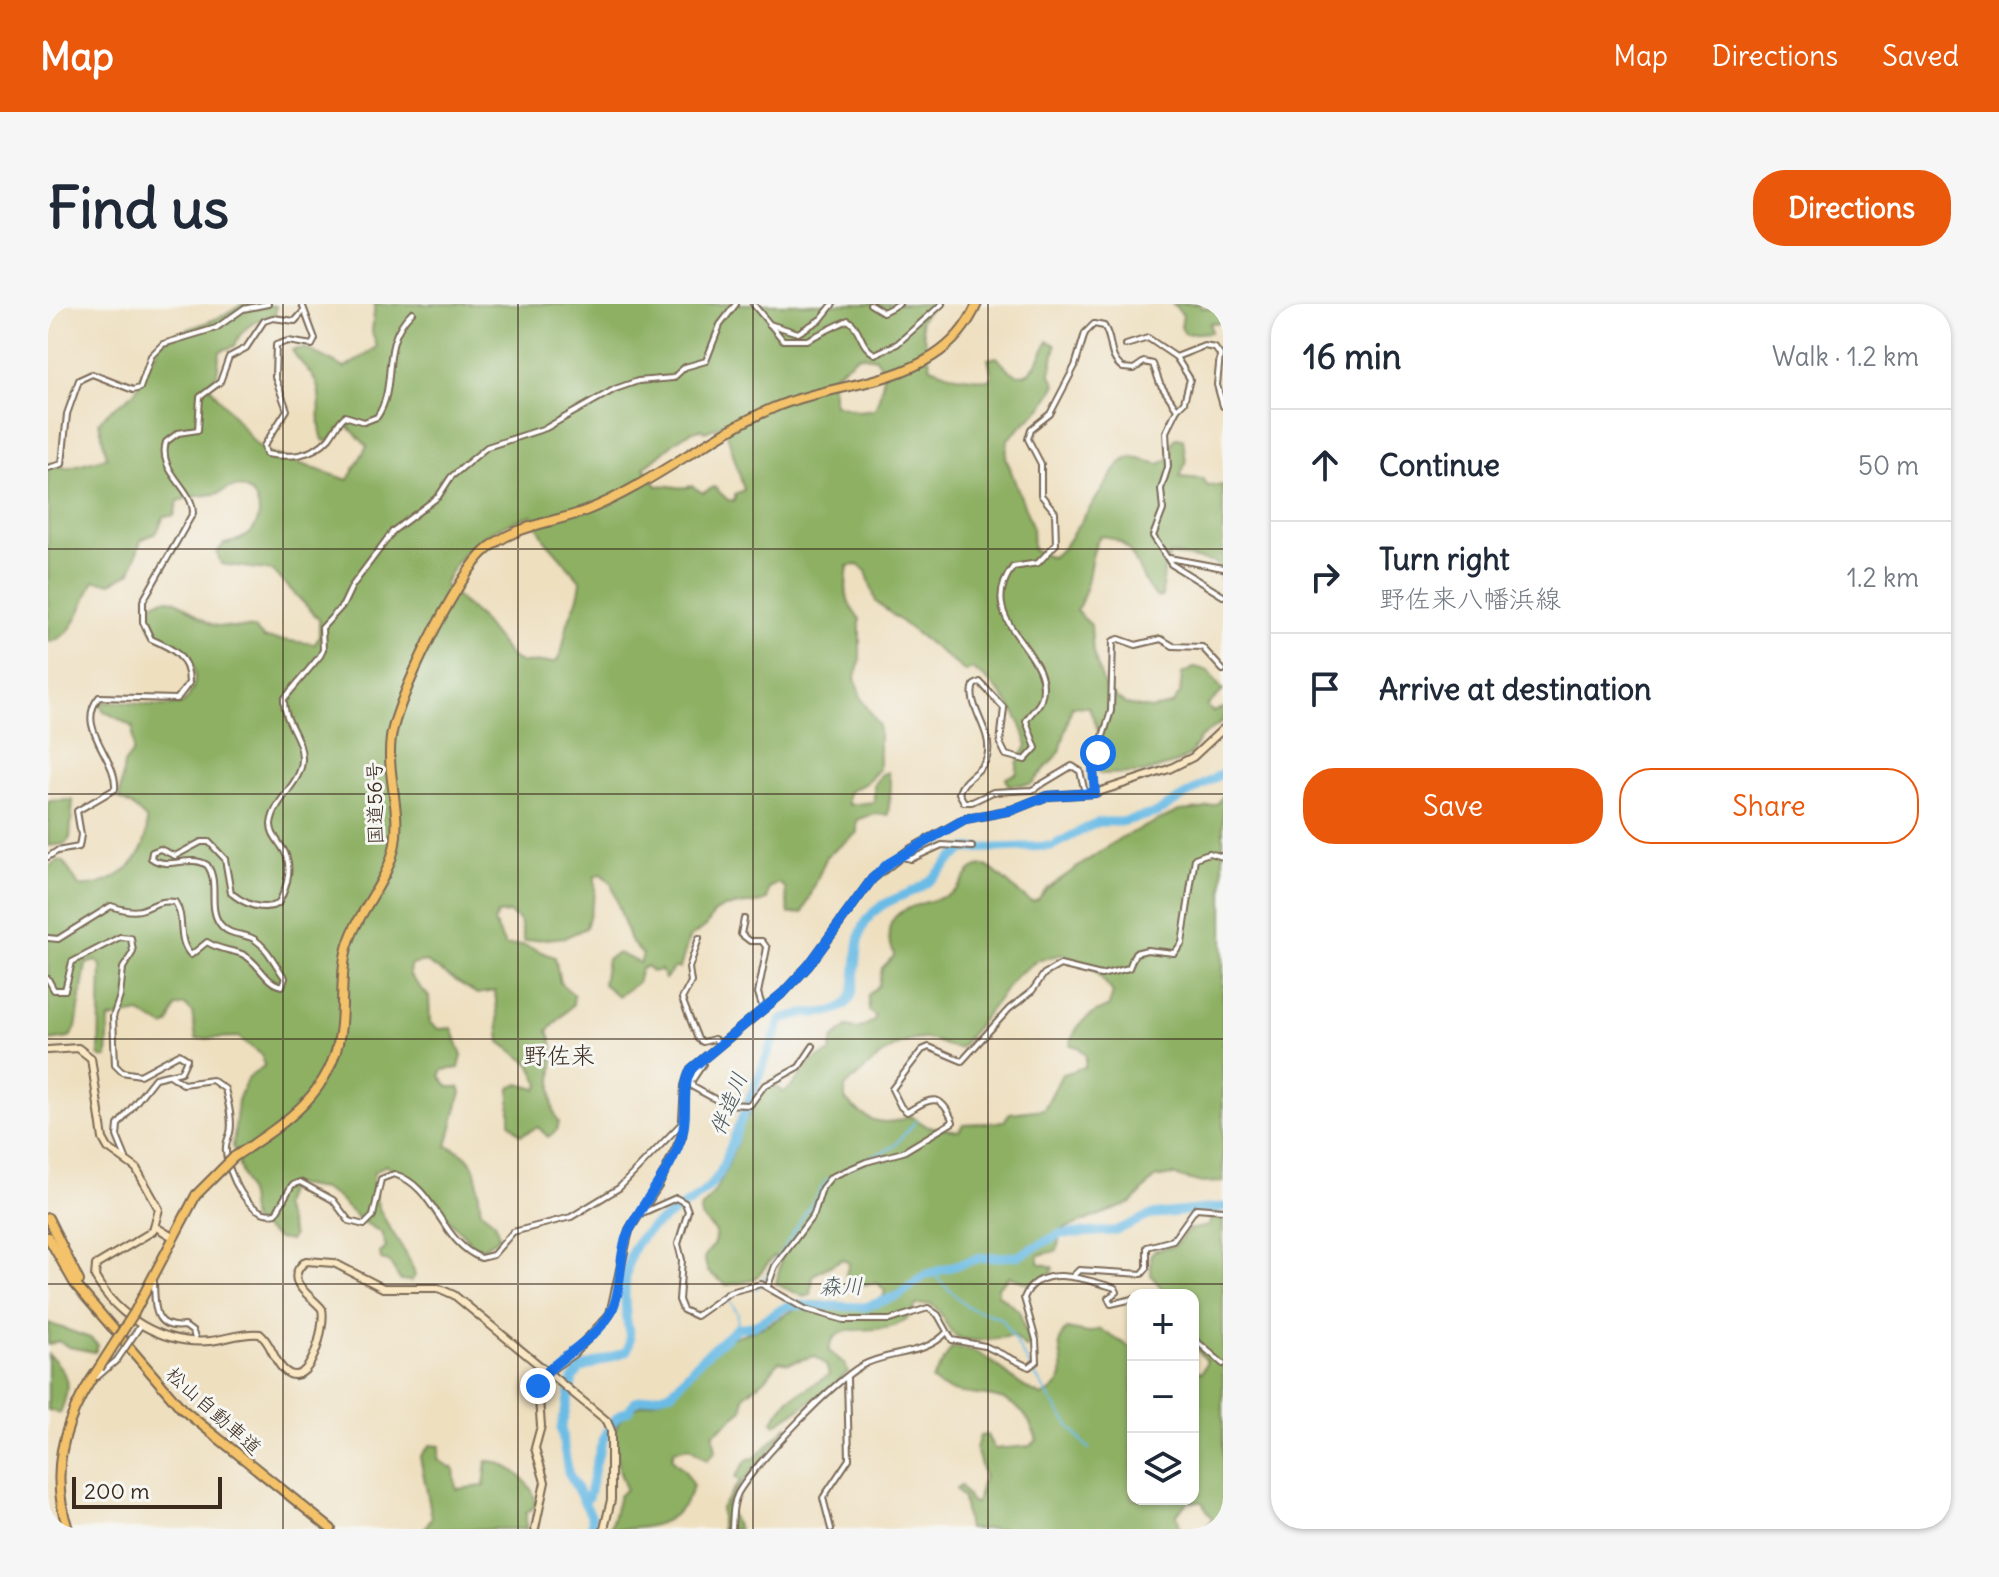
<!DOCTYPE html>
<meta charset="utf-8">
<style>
body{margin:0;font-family:Delius,"Klee One",sans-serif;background:#f6f6f7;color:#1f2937}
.controls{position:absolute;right:24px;bottom:24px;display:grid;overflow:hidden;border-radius:16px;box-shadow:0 2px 6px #0004}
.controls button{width:72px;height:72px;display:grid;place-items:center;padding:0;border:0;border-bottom:2px solid #e0e1e3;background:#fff;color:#1f2937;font:40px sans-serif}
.scale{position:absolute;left:24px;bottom:20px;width:150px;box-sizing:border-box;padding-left:8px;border:4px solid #3b2a1e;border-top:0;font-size:22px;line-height:28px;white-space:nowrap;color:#3b2a1e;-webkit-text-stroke:6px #f6f6f2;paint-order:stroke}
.stop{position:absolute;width:24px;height:24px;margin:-18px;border:6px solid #1a73e8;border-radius:50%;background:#fff}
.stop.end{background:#1a73e8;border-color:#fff;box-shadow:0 2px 8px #0008}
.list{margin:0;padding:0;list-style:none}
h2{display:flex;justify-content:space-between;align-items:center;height:104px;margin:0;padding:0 32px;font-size:34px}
h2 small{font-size:26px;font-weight:400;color:#747a83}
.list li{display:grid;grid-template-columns:52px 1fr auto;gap:24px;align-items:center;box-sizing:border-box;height:112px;padding:0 32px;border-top:2px solid #e0e1e3}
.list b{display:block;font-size:30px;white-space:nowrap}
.list p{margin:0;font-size:26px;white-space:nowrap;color:#747a83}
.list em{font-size:26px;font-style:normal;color:#747a83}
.actions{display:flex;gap:16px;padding:24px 32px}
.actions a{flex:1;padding:18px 0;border:2px solid #ea580c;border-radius:32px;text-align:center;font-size:28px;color:#ea580c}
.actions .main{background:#ea580c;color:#fff}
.icon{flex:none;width:44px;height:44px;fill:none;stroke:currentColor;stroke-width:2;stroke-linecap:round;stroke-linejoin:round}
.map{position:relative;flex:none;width:1175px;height:1225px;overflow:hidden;border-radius:32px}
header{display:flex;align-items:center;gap:48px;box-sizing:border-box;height:112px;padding:0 40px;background:#ea580c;color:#fff}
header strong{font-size:38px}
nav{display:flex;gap:44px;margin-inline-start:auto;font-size:28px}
.intro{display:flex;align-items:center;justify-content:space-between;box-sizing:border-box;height:192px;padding:0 48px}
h1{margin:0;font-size:56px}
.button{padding:20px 36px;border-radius:32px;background:#ea580c;color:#fff;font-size:28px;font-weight:700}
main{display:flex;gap:48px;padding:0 48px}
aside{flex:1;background:#fff;border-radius:32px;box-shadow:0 2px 6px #0004}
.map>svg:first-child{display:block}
.forest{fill:#8db064;stroke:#646d41;stroke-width:2;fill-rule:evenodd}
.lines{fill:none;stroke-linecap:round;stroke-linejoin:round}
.stream{stroke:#6abbe5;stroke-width:2}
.river{stroke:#6abbe5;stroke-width:9}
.street-casing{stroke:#7a6956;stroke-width:8}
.secondary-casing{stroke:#7a6956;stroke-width:10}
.highway-casing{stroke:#7a6956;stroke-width:12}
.street{stroke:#fff;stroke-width:4}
.secondary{stroke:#fae7c3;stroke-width:6}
.highway{stroke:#f3c26a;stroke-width:8}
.street-bridge-casing{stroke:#7a6956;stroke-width:8;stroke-linecap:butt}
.highway-bridge-casing{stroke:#7a6956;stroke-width:12;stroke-linecap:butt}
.street-bridge{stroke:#fff;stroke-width:4}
.highway-bridge{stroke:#f3c26a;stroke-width:8}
.route{stroke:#1a73e8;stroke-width:10}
.grid{fill:none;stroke:#3b2a1e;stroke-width:2;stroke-opacity:0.55}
.labels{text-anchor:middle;stroke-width:6;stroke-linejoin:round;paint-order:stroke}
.street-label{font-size:20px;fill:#3b2a1e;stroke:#f6f6f2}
.water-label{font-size:22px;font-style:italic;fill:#49565a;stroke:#f6f6f2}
.quarter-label{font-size:24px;fill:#3b2a1e;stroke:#f6f6f2}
</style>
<header>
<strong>Map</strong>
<nav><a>Map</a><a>Directions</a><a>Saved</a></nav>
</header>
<div class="intro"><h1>Find us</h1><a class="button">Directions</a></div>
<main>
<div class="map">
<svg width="1175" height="1225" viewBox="0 0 1175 1225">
<rect width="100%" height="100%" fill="#f6f6f2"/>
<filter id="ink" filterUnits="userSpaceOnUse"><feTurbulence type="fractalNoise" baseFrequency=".0125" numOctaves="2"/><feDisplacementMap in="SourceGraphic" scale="16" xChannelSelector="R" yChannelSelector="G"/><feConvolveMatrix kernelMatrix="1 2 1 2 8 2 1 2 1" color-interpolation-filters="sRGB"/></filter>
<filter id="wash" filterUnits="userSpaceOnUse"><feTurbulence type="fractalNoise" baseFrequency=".006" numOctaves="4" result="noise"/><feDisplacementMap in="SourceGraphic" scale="32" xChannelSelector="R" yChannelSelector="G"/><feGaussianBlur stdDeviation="1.8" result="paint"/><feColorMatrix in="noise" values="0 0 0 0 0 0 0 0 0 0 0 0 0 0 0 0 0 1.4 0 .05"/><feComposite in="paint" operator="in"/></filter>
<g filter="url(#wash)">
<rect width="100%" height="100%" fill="#eedfbf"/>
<g class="forest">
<path d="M194,0L228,2L227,11C209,15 192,24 187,42L172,47L169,70L160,80L208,140L224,150L300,176L319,142L298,120L280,138L275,136C269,120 273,106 271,90C269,70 252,61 244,46L257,44L297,64L329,43L324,28L327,0H886L872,16L883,63L907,72L941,76L944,71L940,55L949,53C977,88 986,66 1000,37L1008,41L1002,69L1008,80L996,101L960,135L958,154L984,222L985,246L1004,253L1015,244L1072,159L1083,153L1112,160L1123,153L1124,139L1128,134L1135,135L1138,158L1132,173L1155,175L1159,182L1175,181V283L1168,259L1122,250L1116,264L1114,292L1110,294C1086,276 1093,234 1052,232C1039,253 1044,282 1028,307L1043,321L1045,349L1058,386L1077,400L1103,405L1124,401L1132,390L1134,370L1148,363L1160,367L1175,387L1159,402L1165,408L1175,404V417L1152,434L1142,451L1128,459L1096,469L1052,470L1048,465L1055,440L1041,403L1024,402L1012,448L983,480L960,481L958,474L969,469V460L979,442C975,412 949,381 924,365L918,368L828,298L818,267L810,261L800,262C797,283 796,299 812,315V357L807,374L814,396L831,421V465L818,479L800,488V501L826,498V480L834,470L840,468L843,482L840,511L825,510L809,516V529L779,552L755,609L741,610L737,584L731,579L721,584L719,596L714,598L676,603L666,609L658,622L641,634L632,664H626L617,675L613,666L604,668L599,662L593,665L589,679L570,692L555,680L559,655L570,649L592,659L595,651L582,637L563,579L553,570L547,572V590L538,624L518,633L476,637L472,617L461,609L449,610L446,618L457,642L475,641L507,653L512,679L526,691L525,700L500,727C514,756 494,791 511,818L509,826L500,833L490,823L473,831L462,819V783L471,780L489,785L492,780L482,760L452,738L447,687L429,690L378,658L362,661L361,671L381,693L382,719L391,725L404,724L414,752L411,764L395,766L392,772L401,783H411L413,788L399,842C435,853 428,880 433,907L447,918L451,933L434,945L424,940L366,879L338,861L326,868C319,909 358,936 367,972L363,977L352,976L341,958L333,956L332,949L338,944L333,928L313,917L288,893L275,885L241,880L234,902L245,932L242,937L230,935L204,917L201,893L185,843L190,796L199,775L216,762L214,751L190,733L148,735L144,708L137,701L128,703L121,721L116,723L92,709L61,715L59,753L55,754L51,751L53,661L47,657L38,660L28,724L21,734L0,737V563L10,556L16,558L31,582C65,585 105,553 98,515L83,501L71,495L76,460L85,448V423L56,407L51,399C77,394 103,406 134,400C143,392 147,383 147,371C146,341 116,342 101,322L103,301C128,282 143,313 166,321C178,324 194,323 206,324L216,334L267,340L271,333V315L225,267L173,260L169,249L176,240C228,232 214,180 185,183C179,184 173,189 167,190C154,192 144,192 130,197L126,212H116L109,228L93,236L83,268L63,279L46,277C34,298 28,334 0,338V159L18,164L59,153L51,118C61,104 75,100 85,89C94,80 91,71 98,61C104,53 108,52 110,40C136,22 169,20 194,0ZM811,51L828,54C840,73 834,85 827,105L811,107L786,100L783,73ZM676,120L696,186L687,190V197L680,196L666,183L655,189L644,182C631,187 621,179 609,182L596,163C616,150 629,130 653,125L657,128ZM484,211L497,236L533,277C531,301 521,308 518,327C515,340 516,346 508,358L474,359L463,353L433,315L396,281C414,239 443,224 484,211Z"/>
<path d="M1125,0H1152L1153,3L1171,6L1175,18L1162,19L1163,28L1137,30L1133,23L1135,11Z"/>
<path d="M1175,491V878L1154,879L1124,871L1107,874L1084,899L1013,926L1009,947L991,951V959L1005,963L1004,969L981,980L961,972L950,983V990L971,1007L982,1042L978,1044L966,1032C948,1033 914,1045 901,1025C895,1015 893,1007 883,1000L868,1001C850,1047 785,1005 781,1047L797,1060L800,1068L780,1086L727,1121L724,1118L741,1095L781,1071L778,1061L767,1052L741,1059L731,1057L720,1072L696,1092L695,1106L665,1130L668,1147L659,1156L641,1143L626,1146L624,1155L637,1167L645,1182C631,1223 600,1225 562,1225L571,1192L578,1185C571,1167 560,1136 570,1119C583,1097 604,1101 622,1091C638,1082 644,1061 657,1048C673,1033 699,1031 719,1021C729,1016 753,1000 762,998C785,994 827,1025 837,987L830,979L801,982L798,970L801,959L794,955L765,971L763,991L756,993L728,980L733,957L726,952L706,976L679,981L660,968L656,954L666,939L668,928L653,913V905C679,877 684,847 697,813L701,812L712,788L725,781L735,788C751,782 755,756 782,749L785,735L799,723L810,725L826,717L827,712L821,707L820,691L831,681L834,664L846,652C846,646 842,641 841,635C836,599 883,601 904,589C917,581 917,563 936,562C944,561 971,592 984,598L990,596L998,585L1072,534L1131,507L1155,505L1169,500ZM1015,650L1045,664L1065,688L1061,702C1040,711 1028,718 1022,741L1031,743L1038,752L1037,763L1014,770L996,805L962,809L956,817C942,820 930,818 915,820L911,827L879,822L862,812C834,825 816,816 797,795V783C820,763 844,735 876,735C889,734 898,745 912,744L969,671L990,656Z"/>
<path d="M25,496L22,534L17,540L0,542V497Z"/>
<path d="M1163,910L1175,911V1225H1157L1164,1214L1154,1198H1139L1129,1210L1132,1225H920L915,1195L908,1185L913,1182L922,1198L928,1199L936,1173L928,1144L932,1132L939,1131L946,1145L982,1142L989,1136C969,1070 913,1105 884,1076L904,1043C949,1047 955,1077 994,1092C1036,1072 997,1045 1019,1025L1040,1029L1052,1025L1085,1045V1195H1145V1066L1154,1068L1159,1057L1145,1041V991H1119L1103,971V950L1107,946L1127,942L1140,926L1161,922Z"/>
<path d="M0,1019L42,1034L50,1041L47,1048L21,1043L10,1037L0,1041Z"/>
<path d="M0,1050C22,1069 23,1084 12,1109L0,1106Z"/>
<path d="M739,1122L740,1125L696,1176L678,1203L691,1225H673V1204L692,1177L687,1173L700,1155L707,1154Z"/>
<path d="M382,1141L392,1142L390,1156L406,1165L408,1185L436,1182L439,1157C459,1156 490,1182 487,1202L478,1209V1225H376L384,1213L372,1153Z"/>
</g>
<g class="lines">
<g class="stream">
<path d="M800,864L845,843L869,816"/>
<path d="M885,970L919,1003L953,1014C980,1058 1005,1106 1041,1145"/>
<path d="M704,984H710L780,874"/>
<path d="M689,1024L690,1010L680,994L693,987"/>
</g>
<g class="river">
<path d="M536,1196L540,1194C547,1168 553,1114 580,1107L587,1097L624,1088L653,1055L689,1024L705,1022L741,1001L817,1003L850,992L877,971L932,954L970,952L1012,930L1067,927L1103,911L1175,903"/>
<path d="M544,1225V1213L520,1168L513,1124L525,1075L532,1065L579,1047C585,1034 579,1023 578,1010C576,993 577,970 582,953C595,913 647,908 672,869L733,717C752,704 781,715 798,700C812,688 805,643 815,623C830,593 857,596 880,578C894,568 901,554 917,545L1004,542L1050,518H1073L1108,509L1175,469"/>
</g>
</g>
</g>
<g filter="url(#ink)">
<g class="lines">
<g class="street-casing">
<g id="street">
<path d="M254,0L267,35L264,41L240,37L228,41L227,73L239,106L216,142L218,150C242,154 264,153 281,134C287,126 290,118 297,112L316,118L329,113C351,80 330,41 364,8"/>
<path d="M705,0L735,36H759L800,16C814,25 811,42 827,50L849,40L894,0"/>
<path d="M822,0L835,8L851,0"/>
<path d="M721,20L750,29L773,15L785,0"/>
<path d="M1078,41L1100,34L1128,53"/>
<path d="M1129,105L1136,98L1142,75L1128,53L1156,42L1167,44L1172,51L1169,81L1175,102"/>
<path d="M0,164L14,160L19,110L31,76L44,70L85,86L92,84L103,52L115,40L168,24L195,5L220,0"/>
<path d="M1121,254L1175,264"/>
<path d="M1037,489L1032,467L1024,462L984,486L945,488L924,498H916L911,489C915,472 938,468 940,448C943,425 918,400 926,381L932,378L956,404L952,439L958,451L977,456L988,444L978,417C982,409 990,404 993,396C1009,347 923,319 965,263L990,259L1008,240L1007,208L993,191V160L980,135L983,125L1002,110L1027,62L1037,29L1046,20L1056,22C1066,37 1059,53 1075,64L1086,65L1096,58L1105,60L1112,80L1129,105L1118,128L1120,163L1113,185L1115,206L1105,232L1123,260L1175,292"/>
<path d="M1047,489L1045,464L1063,407L1065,337L1071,335L1088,341L1113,335L1125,342L1154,343L1175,366"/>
<path d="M0,553L9,547L31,543L33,531L29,507L67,485C70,454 26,424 51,393L129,395L141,379C141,352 124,344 103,335L95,318V297L145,209C145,183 109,168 118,138L130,129L150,126L152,93L172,78L181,53L198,44L216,17L225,14L247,17L255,8"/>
<path d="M855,553L863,555L894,541L924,543"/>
<path d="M696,615L693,630L702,637H714L719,644L710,689L715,705"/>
<path d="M0,634L10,635L63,602C103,616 98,594 127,598C138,614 128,636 143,651L159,638C173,647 181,645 194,650C211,657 216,679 234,682L237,674C227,661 220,644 206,635C195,629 181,632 172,620C159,603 172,578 159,561C141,550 121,567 103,554L104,548L112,545L127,552L153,538H161L177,555L183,589C197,600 213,608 230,600C240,582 246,559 233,542C228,534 223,529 223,520C226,494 255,479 254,454C254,433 235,417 236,395L272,352L275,346L274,324L295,301L304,282L345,227L390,193L403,173L439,143L498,124L567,85L590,77L625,74L637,63L658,57L672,21L688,0"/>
<path d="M651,634L641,664L643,678L634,695L650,735L655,738L666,735L674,740"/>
<path d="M0,675L6,686H17L24,658L72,633L83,634L85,648L75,664L72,692L65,713L67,761L74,768L92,771L131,750L139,755L133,768L107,774L70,821L69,832L78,854"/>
<path d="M653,756L655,760L643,778L645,783L676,800L702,801L716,782L751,763L765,742"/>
<path d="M122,771L135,780L164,776L177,785C180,798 185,816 182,829C180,835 177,840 178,847C179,869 201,916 228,909L244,881L252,878L285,896L301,917L316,921L325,912L333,875L346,870C388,882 392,938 433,954L445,951L465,928L523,913L571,884L635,818"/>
<path d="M592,910L628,894L637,899L640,907L630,940L634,956L631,996L635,1006L648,1012L682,988L713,980L757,1005L796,1016H842L880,1004L890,1011L904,1036L937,1042L981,1063L989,1057L988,1036L976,994C991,957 1040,976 1067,984L1069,988L1060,994L1063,1000L1085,995"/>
<path d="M1024,973L1031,966L1094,970L1099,964V943L1125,936L1148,904L1175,906"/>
<path d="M106,978C107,1003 105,1026 137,1022L145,1028L148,1037"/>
<path d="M720,982L727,962L766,910L774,884L783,873L818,858L855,848L905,818C892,786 882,795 859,808L853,803L844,785L874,746L881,743L914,757L961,705L984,687L996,670L1012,661L1053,671L1081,664L1087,649L1099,646L1126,649L1134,639L1147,554L1161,549L1175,553"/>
<path d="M84,1034L93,1021"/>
<path d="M1145,1034L1175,1060"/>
<path d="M49,1073L69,1056"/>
<path d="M684,1225C685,1212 684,1201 690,1189C708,1159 783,1080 813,1062C839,1047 877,1052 898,1029"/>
<path d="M783,1225L775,1194L801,1155L799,1074"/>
</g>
</g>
<g class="secondary-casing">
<g id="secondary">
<path d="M0,746L30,744L43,754L55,835L60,844L88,864L111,905L105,927L48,961L47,973C70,1014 115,1041 162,1037C179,1035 195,1028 212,1030C224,1040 225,1056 236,1066C262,1090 278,1021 274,1005C263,991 233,977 258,957L286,959L335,984H390L406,991L559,1117L563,1126V1196L556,1225"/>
<path d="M108,923L123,932"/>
<path d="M487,1225L497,1178L487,1144L493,1122L490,1082L492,1073L525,1050L562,1010L581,926L610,882L634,832L637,782L643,765L736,688L761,661L824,575L861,546L917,515L964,506L999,492L1047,489L1121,465L1145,453L1175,425"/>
</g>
</g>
<g class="highway-casing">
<g id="highway">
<path d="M186,853C234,821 283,791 292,729C296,702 292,675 298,648C307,609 340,580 347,540C353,505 338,469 343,434C348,396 407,277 435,249C463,221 502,220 537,207C603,181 660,132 725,104C776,82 838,82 885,52C904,40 920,21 929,0"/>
<path d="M0,914L31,977"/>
<path d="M0,933L27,980L134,1105L283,1225"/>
<path d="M86,1009L148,891"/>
<path d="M20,1225C0,1166 16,1113 51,1064"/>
</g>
</g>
<use href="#street" class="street"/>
<use href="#secondary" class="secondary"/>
<use href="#highway" class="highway"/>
<g class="street-bridge-casing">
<path id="street-bridge" d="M69,1056L84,1034"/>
</g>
<g class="highway-bridge-casing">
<g id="highway-bridge">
<path d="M148,891L186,853"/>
<path d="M51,1064L86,1009"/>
</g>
</g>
<use href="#street-bridge" class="street-bridge"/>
<use href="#highway-bridge" class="highway-bridge"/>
</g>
</g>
<g class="lines" filter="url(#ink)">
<path class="route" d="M490,1082C496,1060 547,1038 562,1010C576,985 569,953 581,927C597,893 624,867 634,831C641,808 632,786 643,765L736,688L761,661L824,575L841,559L917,515L964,506L999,492L1047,489L1045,464L1050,449"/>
</g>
<path class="grid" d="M235,0V1225M470,0V1225M705,0V1225M940,0V1225M0,245H1175M0,490H1175M0,735H1175M0,980H1175"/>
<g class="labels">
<g class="street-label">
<text transform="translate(327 499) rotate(-91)" y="7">国道56号</text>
<text transform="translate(166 1107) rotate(42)" y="7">松山自動車道</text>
</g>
<g class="water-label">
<text transform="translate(680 800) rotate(-68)" y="8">伴造川</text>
<text transform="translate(793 982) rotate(-1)" y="8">森川</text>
</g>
<g class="quarter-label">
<text x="511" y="760">野佐来</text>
</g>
</g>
</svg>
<div class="controls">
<button>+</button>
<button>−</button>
<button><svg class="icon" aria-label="layers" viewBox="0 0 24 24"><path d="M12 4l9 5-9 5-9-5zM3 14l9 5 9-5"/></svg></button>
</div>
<div class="scale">200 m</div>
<div class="stop" style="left:1050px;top:449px"></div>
<div class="stop end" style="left:490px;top:1082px"></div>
</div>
<aside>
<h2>16 min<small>Walk · 1.2 km</small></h2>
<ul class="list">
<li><svg class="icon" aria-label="ahead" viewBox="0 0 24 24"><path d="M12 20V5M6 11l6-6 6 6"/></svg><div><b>Continue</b></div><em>50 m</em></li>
<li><svg class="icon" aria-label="right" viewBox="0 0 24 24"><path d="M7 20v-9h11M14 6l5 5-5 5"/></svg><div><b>Turn right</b><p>野佐来八幡浜線</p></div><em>1.2 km</em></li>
<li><svg class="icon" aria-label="arrive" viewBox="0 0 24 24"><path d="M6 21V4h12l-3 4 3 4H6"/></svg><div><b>Arrive at destination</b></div></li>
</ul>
<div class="actions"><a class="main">Save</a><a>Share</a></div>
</aside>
</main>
